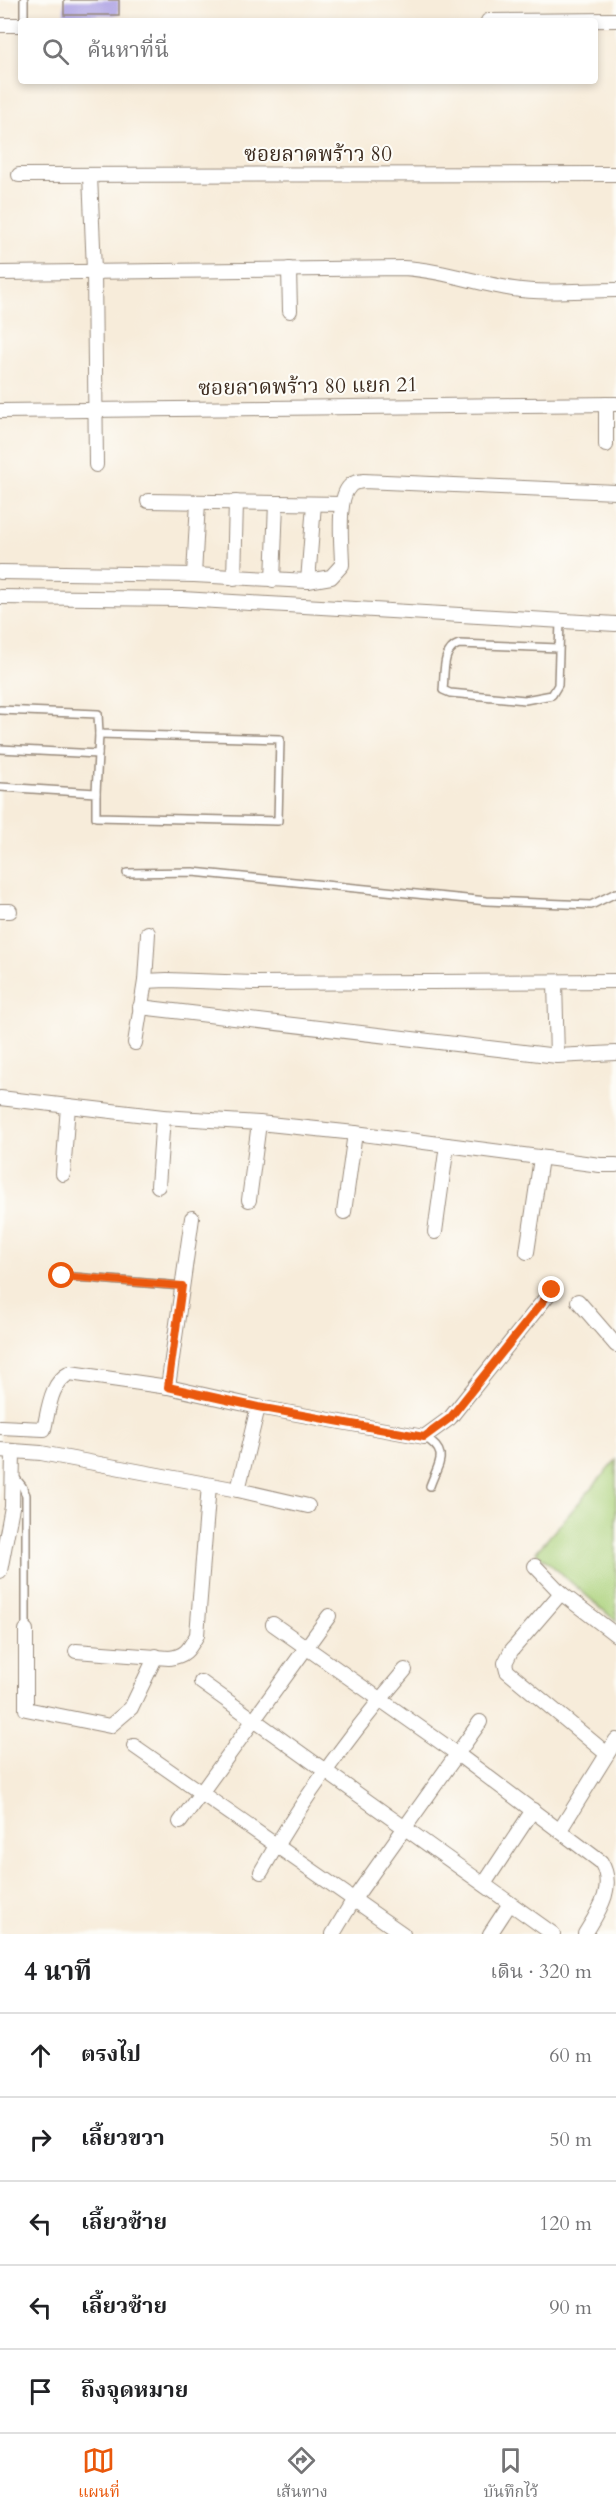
<!DOCTYPE html>
<html lang="th">
<meta charset="utf-8">
<style>
body{margin:0;font-family:Cardo,"Noto Serif Thai",serif;background:#f6f6f6;color:#202124}
.stop{position:absolute;width:18px;height:18px;margin:-14px;border:4px solid #ea580c;border-radius:50%;background:#fff}
.stop.end{background:#ea580c;border-color:#fff;box-shadow:0 2px 6px #0008}
.list{margin:0;padding:0;list-style:none}
h2{display:flex;justify-content:space-between;align-items:center;height:78px;margin:0;padding:0 24px;font-size:26px}
h2 small{font-size:20px;font-weight:400;color:#757577}
.list li{display:grid;grid-template-columns:39px 1fr auto;gap:18px;align-items:center;box-sizing:border-box;height:84px;padding:0 24px;border-top:2px solid #e0e0e0}
.list b{display:block;font-size:22px;white-space:nowrap}
.list em{font-size:20px;font-style:normal;color:#757577}
.icon{flex:none;width:33px;height:33px;fill:none;stroke:currentColor;stroke-width:2;stroke-linecap:round;stroke-linejoin:round}
.map{position:relative;flex:none;width:616px;height:1934px;overflow:hidden}
.search{position:absolute;background:#fff;box-shadow:0 3px 9px #0003;left:18px;right:18px;top:18px;height:66px;display:flex;align-items:center;gap:15px;box-sizing:border-box;padding:0 21px;border-radius:6px;color:#757577;font-size:22px}
.sheet{height:498px;background:#fff}
nav{display:flex;justify-content:space-around;align-items:center;box-sizing:border-box;height:84px;border-top:2px solid #e0e0e0;background:#fff;font-size:16px;color:#757577}
nav a{display:grid;justify-items:center;gap:3px}
nav .on{color:#ea580c}
.map>svg:first-child{display:block}
.green{fill:#abd17b;stroke:#737e4c;stroke-width:1.5}
.building{fill:#aca0e3}
.lines{fill:none;stroke-linecap:round;stroke-linejoin:round}
.lane-casing{stroke:#998b7c;stroke-width:10}
.street-casing{stroke:#998b7c;stroke-width:16}
.lane{stroke:#fff;stroke-width:7}
.street{stroke:#fff;stroke-width:14}
.route{stroke:#ea580c;stroke-width:8}
.labels{text-anchor:middle;stroke-width:4.5;stroke-linejoin:round;paint-order:stroke}
.street-label{font-size:21px;fill:#3b2a1e;stroke:#fdfcf7}
</style>
<div class="map">
<svg width="616" height="1934" viewBox="0 0 616 1934">
<rect width="100%" height="100%" fill="#fdfcf7"/>
<filter id="ink" filterUnits="userSpaceOnUse"><feTurbulence type="fractalNoise" baseFrequency=".0167" numOctaves="2"/><feDisplacementMap in="SourceGraphic" scale="12" xChannelSelector="R" yChannelSelector="G"/><feConvolveMatrix kernelMatrix="1 2 1 2 8 2 1 2 1" color-interpolation-filters="sRGB"/></filter>
<filter id="wash" filterUnits="userSpaceOnUse"><feTurbulence type="fractalNoise" baseFrequency=".008" numOctaves="4" result="noise"/><feDisplacementMap in="SourceGraphic" scale="24" xChannelSelector="R" yChannelSelector="G"/><feGaussianBlur stdDeviation="1.35" result="paint"/><feColorMatrix in="noise" values="0 0 0 0 0 0 0 0 0 0 0 0 0 0 0 0 0 1.4 0 .05"/><feComposite in="paint" operator="in"/></filter>
<g filter="url(#wash)">
<rect width="100%" height="100%" fill="#f7ecda"/>
<path class="green" d="M616,1460V1621L536,1552Z"/>
<g id="blocks">
<rect class="building" x="64" y="0" width="55" height="15"/>
</g>
</g>
<g filter="url(#ink)">
<use href="#blocks" fill-opacity="0" stroke="#998b7c" stroke-width="1.5"/>
<g class="lines">
<g class="lane-casing">
<g id="lane">
<path d="M24,0V21"/>
<path d="M559,648L459,644C441,650 445,674 443,690L450,693L525,700L552,695L558,685L560,621"/>
<path d="M0,710L98,714L99,734L280,739L278,821L96,817V793L0,787"/>
<path d="M0,749L98,754L99,734"/>
<path d="M96,793L98,754"/>
<path d="M127,873L193,872L487,901L591,905L616,893"/>
<path d="M62,1276L182,1286"/>
<path d="M424,1437C451,1453 438,1463 430,1486"/>
<path d="M14,1476L22,1486L26,1495V1630"/>
</g>
</g>
<g class="street-casing">
<g id="street">
<path d="M488,21L616,20"/>
<path d="M0,25H21"/>
<path d="M19,175L616,174"/>
<path d="M90,175L94,270L96,465"/>
<path d="M289,269L290,311"/>
<path d="M0,273L403,268C441,270 476,283 513,289C546,294 582,290 616,290"/>
<path d="M606,404V445"/>
<path d="M0,411L616,404"/>
<path d="M148,501L342,504"/>
<path d="M0,572L194,575L308,581L331,577L342,565C342,546 336,499 350,486C353,482 358,482 363,481L616,492"/>
<path d="M194,575L198,502"/>
<path d="M234,578L236,502"/>
<path d="M273,580L276,503"/>
<path d="M308,581L314,504"/>
<path d="M0,597L182,599L616,624"/>
<path d="M0,911H10"/>
<path d="M145,981L148,933"/>
<path d="M555,983L557,1056"/>
<path d="M140,1007L557,1056L616,1053"/>
<path d="M135,1043L145,981L167,980L254,983L616,981"/>
<path d="M0,1098L163,1117L259,1123L355,1133L600,1165H616"/>
<path d="M63,1174L68,1106"/>
<path d="M158,1186L163,1117"/>
<path d="M249,1200L259,1123"/>
<path d="M344,1212L355,1133"/>
<path d="M435,1232L447,1145"/>
<path d="M527,1252L541,1158"/>
<path d="M578,1301L616,1345"/>
<path d="M168,1387L192,1218"/>
<path d="M0,1427L44,1429C49,1409 50,1383 70,1373L168,1387L258,1407L424,1437L450,1418L552,1290"/>
<path d="M0,1450L41,1453L238,1490L308,1506"/>
<path d="M238,1490L258,1407"/>
<path d="M535,1566L561,1593L616,1635"/>
<path d="M0,1571L12,1507L13,1451"/>
<path d="M561,1593L511,1651L505,1663L507,1671L607,1754"/>
<path d="M273,1624L456,1753L601,1862C616,1887 599,1911 585,1934"/>
<path d="M26,1630V1709L110,1726L131,1708L156,1656"/>
<path d="M76,1651L169,1658C186,1656 189,1649 197,1635L209,1485"/>
<path d="M201,1682L553,1934"/>
<path d="M134,1746L403,1934"/>
<path d="M180,1822L329,1616"/>
<path d="M560,1830L616,1740"/>
<path d="M261,1872C301,1800 352,1732 405,1670"/>
<path d="M484,1884L533,1810"/>
<path d="M333,1934L354,1899L480,1722"/>
<path d="M490,1934L509,1905"/>
</g>
</g>
<use href="#lane" class="lane"/>
<use href="#street" class="street"/>
</g>
</g>
<g class="lines" filter="url(#ink)">
<path class="route" d="M62,1276L182,1286L168,1387L258,1407L424,1437L450,1418L552,1290"/>
</g>
<g class="labels">
<g class="street-label">
<text x="318" y="161">ซอยลาดพร้าว 80</text>
<text transform="translate(308 386) rotate(-1)" y="7">ซอยลาดพร้าว 80 แยก 21</text>
</g>
</g>
</svg>
<div class="stop" style="left:62px;top:1276px"></div>
<div class="stop end" style="left:552px;top:1290px"></div>
<div class="search"><svg class="icon" aria-label="search" viewBox="0 0 24 24"><circle cx="10" cy="10" r="6"/><path d="M15 15l6 6"/></svg>ค้นหาที่นี่</div>
</div>
<section class="sheet">
<h2>4 นาที<small>เดิน · 320 m</small></h2>
<ul class="list">
<li><svg class="icon" aria-label="ahead" viewBox="0 0 24 24"><path d="M12 20V5M6 11l6-6 6 6"/></svg><div><b>ตรงไป</b></div><em>60 m</em></li>
<li><svg class="icon" aria-label="right" viewBox="0 0 24 24"><path d="M7 20v-9h11M14 6l5 5-5 5"/></svg><div><b>เลี้ยวขวา</b></div><em>50 m</em></li>
<li><svg class="icon" aria-label="left" viewBox="0 0 24 24"><path d="M17 20v-9H6M10 6l-5 5 5 5"/></svg><div><b>เลี้ยวซ้าย</b></div><em>120 m</em></li>
<li><svg class="icon" aria-label="left" viewBox="0 0 24 24"><path d="M17 20v-9H6M10 6l-5 5 5 5"/></svg><div><b>เลี้ยวซ้าย</b></div><em>90 m</em></li>
<li><svg class="icon" aria-label="arrive" viewBox="0 0 24 24"><path d="M6 21V4h12l-3 4 3 4H6"/></svg><div><b>ถึงจุดหมาย</b></div></li>
</ul>
</section>
<nav>
<a class="on"><svg class="icon" aria-label="map" viewBox="0 0 24 24"><path d="M3 6l6-2 6 2 6-2v14l-6 2-6-2-6 2zM9 4v14M15 6v14"/></svg>แผนที่</a>
<a><svg class="icon" aria-label="directions" viewBox="0 0 24 24"><path d="M12 3l9 9-9 9-9-9zM9 14v-3h6M13 9l2 2-2 2"/></svg>เส้นทาง</a>
<a><svg class="icon" aria-label="saved" viewBox="0 0 24 24"><path d="M7 4h10v16l-5-4-5 4z"/></svg>บันทึกไว้</a>
</nav>
